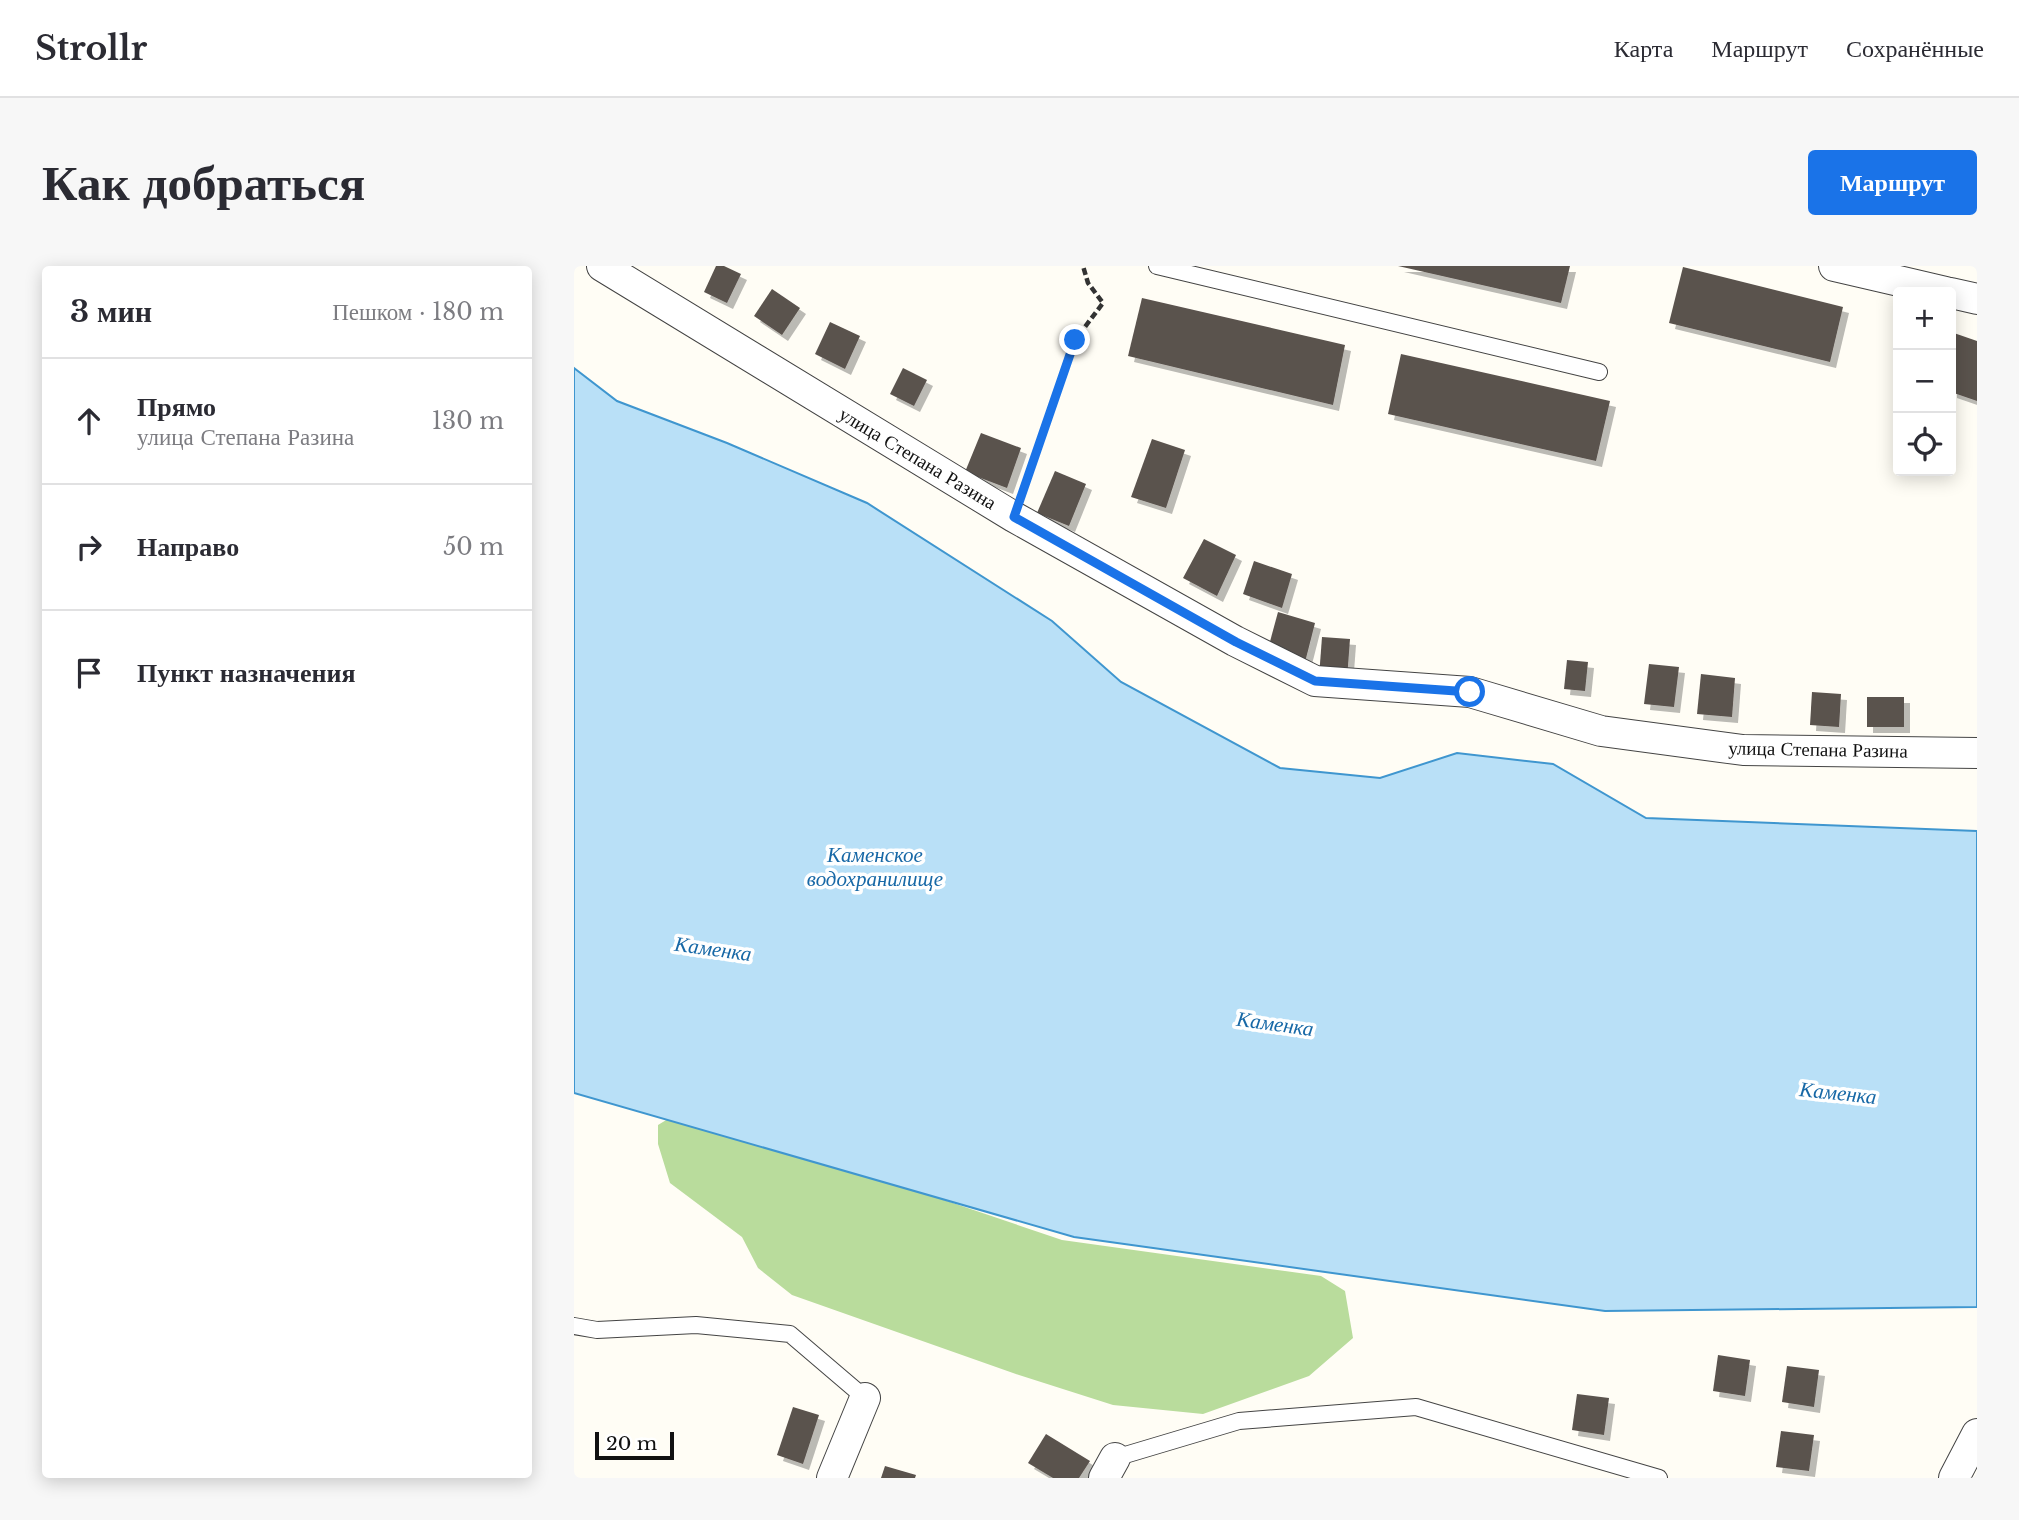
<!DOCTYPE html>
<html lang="ru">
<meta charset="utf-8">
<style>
body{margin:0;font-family:"Libre Baskerville",serif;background:#f7f7f7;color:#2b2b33}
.controls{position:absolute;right:21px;top:21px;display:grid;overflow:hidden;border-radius:7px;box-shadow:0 4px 18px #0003}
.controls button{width:63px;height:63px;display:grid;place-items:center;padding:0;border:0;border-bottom:2px solid #e1e1e2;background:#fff;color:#2b2b33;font:35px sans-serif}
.scale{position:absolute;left:21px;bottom:18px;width:79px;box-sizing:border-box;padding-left:7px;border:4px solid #111;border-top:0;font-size:19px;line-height:24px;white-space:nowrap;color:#111;-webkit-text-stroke:5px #fff;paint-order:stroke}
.stop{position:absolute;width:21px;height:21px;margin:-16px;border:5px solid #1a73e8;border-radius:50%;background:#fff}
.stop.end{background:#1a73e8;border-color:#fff;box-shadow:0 2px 7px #0008}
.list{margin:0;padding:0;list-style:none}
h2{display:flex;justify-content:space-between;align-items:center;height:91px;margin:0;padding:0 28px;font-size:30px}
h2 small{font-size:23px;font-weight:400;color:#7c7c81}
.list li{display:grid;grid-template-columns:46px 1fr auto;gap:21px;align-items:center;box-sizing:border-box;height:126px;padding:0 28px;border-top:2px solid #e1e1e2}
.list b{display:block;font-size:26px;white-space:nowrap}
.list p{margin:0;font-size:23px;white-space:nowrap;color:#7c7c81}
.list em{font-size:23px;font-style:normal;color:#7c7c81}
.icon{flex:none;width:38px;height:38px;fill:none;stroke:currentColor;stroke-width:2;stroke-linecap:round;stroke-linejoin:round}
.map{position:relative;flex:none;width:1403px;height:1212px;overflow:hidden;border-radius:7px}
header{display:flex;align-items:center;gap:42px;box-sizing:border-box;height:98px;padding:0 35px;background:#fff;border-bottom:2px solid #e1e1e2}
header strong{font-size:33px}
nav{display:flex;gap:38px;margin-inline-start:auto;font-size:24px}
.intro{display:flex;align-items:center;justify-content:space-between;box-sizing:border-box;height:168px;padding:0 42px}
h1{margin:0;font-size:49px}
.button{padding:18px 32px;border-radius:7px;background:#1a73e8;color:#fff;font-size:24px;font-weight:700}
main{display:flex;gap:42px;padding:0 42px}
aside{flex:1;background:#fff;border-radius:7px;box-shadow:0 4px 18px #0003}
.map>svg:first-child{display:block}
.forest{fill:#b9dc9c}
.water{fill:#b9e0f7;stroke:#3f96cf;stroke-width:2}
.building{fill:#5a524d;filter:url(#shadow)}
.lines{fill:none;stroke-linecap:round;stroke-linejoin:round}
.lane-casing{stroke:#444;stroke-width:18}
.street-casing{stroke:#444;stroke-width:32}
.path{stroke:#333;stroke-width:4.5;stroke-dasharray:7 3.5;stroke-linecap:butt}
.lane{stroke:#fff;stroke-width:16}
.street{stroke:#fff;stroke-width:30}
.route{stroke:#1a73e8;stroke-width:9}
.labels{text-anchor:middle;stroke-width:7;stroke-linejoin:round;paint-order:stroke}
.street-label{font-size:19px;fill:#111;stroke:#fff}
.water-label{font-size:21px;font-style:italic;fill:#1768a6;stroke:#fff}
</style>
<header>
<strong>Strollr</strong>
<nav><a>Карта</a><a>Маршрут</a><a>Сохранённые</a></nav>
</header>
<div class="intro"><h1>Как добраться</h1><a class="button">Маршрут</a></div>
<main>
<aside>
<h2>3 мин<small>Пешком · 180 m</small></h2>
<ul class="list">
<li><svg class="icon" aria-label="ahead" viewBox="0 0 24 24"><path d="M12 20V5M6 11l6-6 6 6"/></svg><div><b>Прямо</b><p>улица Степана Разина</p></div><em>130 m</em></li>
<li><svg class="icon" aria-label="right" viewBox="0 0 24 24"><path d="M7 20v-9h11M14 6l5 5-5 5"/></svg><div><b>Направо</b></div><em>50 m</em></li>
<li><svg class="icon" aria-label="arrive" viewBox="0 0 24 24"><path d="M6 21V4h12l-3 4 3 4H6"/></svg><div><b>Пункт назначения</b></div></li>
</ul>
</aside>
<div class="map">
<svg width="1403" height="1212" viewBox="0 0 1403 1212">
<defs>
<filter id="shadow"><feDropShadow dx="6" dy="6" stdDeviation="0" flood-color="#0004"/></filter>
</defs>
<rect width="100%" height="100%" fill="#fffdf5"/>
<path class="forest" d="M107,845L488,974L747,1010L771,1025L779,1072L735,1110L629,1148L539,1139L445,1109L218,1029L184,1002L168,971L96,917L84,878V859Z"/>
<path class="water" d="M0,102L43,135L153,177L293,237L478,355L547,416L706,502L806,512L883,487L979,498L1072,552L1403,565V1041L1031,1045L500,971L0,827Z"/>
<g class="building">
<path d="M142,0H150L167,8L153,37L130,26Z"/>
<path d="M824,0H996L987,37Z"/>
<path d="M1109,1L1269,41L1256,96L1095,57Z"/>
<path d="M198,23L226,42L208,69L180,50Z"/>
<path d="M568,32L771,79L759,139L554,90Z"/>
<path d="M256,56L286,70L271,103L241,88Z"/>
<path d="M1377,66L1403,75V135L1377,126Z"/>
<path d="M827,88L1036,135L1022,195L814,148Z"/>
<path d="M329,102L353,114L340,140L316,128Z"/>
<path d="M407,167L447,182L433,222L391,206Z"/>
<path d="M578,173L611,184L592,242L557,231Z"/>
<path d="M481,205L512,218L495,260L463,247Z"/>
<path d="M630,273L662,289L643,330L609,312Z"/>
<path d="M680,295L718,308L708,342L669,328Z"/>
<path d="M704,346L741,357L729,404L691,394Z"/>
<path d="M748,371L776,373L773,413L745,411Z"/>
<path d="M993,394L1014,396L1011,425L990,423Z"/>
<path d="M1075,398L1105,401L1100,441L1070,438Z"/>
<path d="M1127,408L1161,412L1158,451L1123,448Z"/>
<path d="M1238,426L1267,428L1265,461L1236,459Z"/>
<rect x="1293" y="431" width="37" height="30"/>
<path d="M1144,1089L1176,1094L1171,1130L1139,1125Z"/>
<path d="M1213,1100L1245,1104L1240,1141L1208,1136Z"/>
<path d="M1003,1128L1035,1132L1030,1169L998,1164Z"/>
<path d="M219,1141L245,1149L229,1198L203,1189Z"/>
<path d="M1207,1165L1240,1169L1235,1205L1202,1201Z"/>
<path d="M472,1168L516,1195L505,1212H479L454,1197Z"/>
<path d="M311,1200L342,1209L341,1212H307Z"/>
</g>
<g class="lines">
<g class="lane-casing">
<g id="lane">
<path d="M583,0L1025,106"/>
<path d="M0,1060L23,1064L122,1059L216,1068L291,1132"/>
<path d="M541,1192L665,1155L842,1141L1085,1212"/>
</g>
</g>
<g class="street-casing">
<g id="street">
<path d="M28,0L440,251L661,375L741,415L896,426L1027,465L1169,484L1403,487"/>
<path d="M1260,0L1372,26"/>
<path d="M1377,27L1403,33"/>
<path d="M258,1212L291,1132"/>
<path d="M530,1212L541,1192"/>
<path d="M1380,1212L1403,1168"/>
</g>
</g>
<path class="path" d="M449,227L501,74L529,37L514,17L509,0"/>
<use href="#lane" class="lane"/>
<use href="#street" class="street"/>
</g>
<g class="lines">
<path class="route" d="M501,74L440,251L662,376L741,415L896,426"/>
</g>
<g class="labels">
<g class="street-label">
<text transform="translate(344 192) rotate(31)" y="7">улица Степана Разина</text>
<text transform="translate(1244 483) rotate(1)" y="7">улица Степана Разина</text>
</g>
<g class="water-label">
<text x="301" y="596">Каменское<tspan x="301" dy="24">водохранилище</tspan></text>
<text transform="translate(139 683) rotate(8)" y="7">Каменка</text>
<text transform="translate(701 758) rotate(8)" y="7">Каменка</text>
<text transform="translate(1264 827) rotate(6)" y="7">Каменка</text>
</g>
</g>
</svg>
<div class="controls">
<button>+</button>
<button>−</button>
<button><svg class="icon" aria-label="locate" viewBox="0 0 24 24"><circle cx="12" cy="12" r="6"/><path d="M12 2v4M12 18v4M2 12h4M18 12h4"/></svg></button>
</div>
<div class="scale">20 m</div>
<div class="stop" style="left:896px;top:426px"></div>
<div class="stop end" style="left:501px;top:74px"></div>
</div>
</main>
